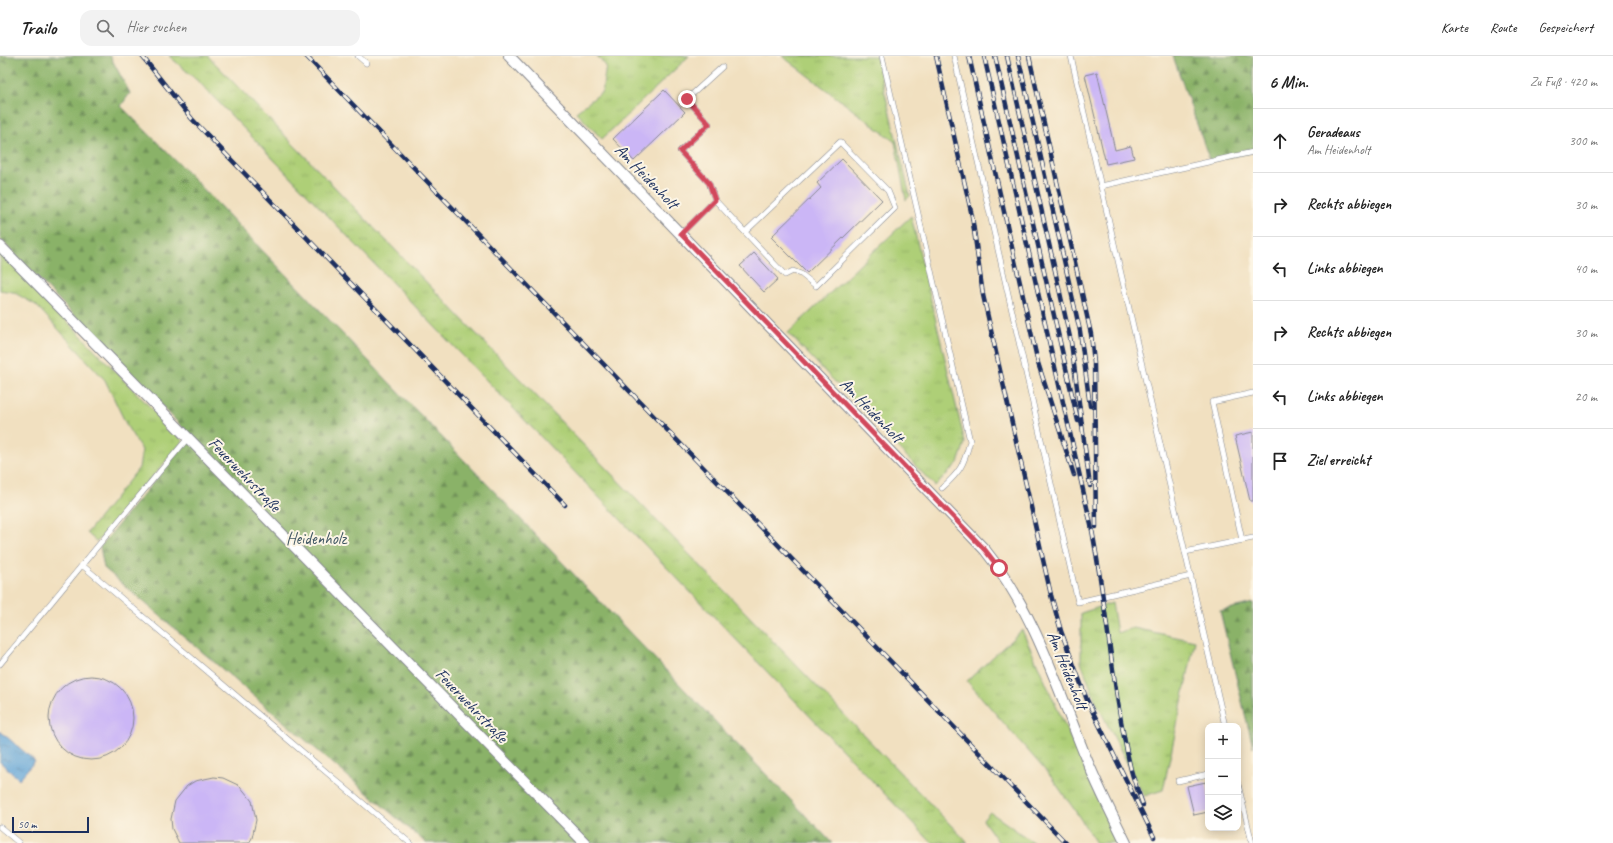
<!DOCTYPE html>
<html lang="de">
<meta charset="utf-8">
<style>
body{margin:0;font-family:Caveat,sans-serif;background:#f2f2f2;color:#222}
.controls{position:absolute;right:12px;bottom:12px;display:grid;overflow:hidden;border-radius:8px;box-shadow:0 2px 10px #0003}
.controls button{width:36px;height:36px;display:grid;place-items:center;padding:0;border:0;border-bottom:1px solid #e0e0e0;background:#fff;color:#222;font:20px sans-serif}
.scale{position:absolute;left:12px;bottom:10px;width:77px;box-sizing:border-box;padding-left:4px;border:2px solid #1b2f5e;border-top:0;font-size:11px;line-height:14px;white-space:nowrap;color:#1b2f5e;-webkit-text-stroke:3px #fcf5e5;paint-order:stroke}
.stop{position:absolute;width:12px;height:12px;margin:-9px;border:3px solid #d1495b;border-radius:50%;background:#fff}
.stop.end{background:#d1495b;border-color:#fff;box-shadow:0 1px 4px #0008}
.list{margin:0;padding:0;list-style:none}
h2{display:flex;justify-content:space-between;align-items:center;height:52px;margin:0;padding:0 16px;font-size:17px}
h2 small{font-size:13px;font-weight:400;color:#767676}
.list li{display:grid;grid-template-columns:26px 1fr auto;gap:12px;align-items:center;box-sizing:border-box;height:64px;padding:0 16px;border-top:1px solid #e0e0e0}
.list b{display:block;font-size:15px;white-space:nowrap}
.list p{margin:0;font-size:13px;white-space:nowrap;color:#767676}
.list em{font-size:13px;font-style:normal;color:#767676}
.icon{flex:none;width:22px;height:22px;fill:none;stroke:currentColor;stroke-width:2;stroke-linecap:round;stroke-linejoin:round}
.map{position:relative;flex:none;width:1253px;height:787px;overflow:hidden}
header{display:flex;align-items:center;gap:24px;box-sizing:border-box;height:56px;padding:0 20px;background:#fff;border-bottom:1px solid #e0e0e0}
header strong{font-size:19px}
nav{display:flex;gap:22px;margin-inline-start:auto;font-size:14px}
.search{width:280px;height:36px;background:#f2f2f2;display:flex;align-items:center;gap:10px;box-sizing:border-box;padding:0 14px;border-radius:12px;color:#767676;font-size:15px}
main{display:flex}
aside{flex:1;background:#fff}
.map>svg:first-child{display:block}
.grass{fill:url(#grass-tufts);stroke:#647f6a}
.forest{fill:url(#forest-firs);stroke:#527063}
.water{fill:url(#water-ripples);stroke:#406a9b}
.building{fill:#cbb6f6}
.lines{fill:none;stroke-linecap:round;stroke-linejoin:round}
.service-casing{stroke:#86888f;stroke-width:6}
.minor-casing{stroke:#86888f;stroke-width:12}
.service{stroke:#fff;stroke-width:5}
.minor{stroke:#fff;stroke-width:10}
.rail-casing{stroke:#1b2f5e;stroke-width:4.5}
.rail{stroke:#fcf5e5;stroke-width:3;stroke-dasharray:9;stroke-linecap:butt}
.route{stroke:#d1495b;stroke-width:5}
.labels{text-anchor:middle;stroke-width:4;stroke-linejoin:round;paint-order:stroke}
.street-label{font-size:17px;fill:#1b2f5e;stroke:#fcf5e5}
.park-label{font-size:17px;fill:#405764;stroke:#fcf5e5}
</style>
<header>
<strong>Trailo</strong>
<div class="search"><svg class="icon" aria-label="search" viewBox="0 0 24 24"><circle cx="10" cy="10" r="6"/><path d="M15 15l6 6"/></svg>Hier suchen</div>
<nav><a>Karte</a><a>Route</a><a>Gespeichert</a></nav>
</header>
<main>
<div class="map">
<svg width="1253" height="787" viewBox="0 0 1253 787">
<defs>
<pattern id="grass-tufts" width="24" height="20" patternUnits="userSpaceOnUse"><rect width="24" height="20" fill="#aecf77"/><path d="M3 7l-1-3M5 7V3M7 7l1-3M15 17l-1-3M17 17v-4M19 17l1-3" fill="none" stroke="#95b269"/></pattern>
<pattern id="forest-firs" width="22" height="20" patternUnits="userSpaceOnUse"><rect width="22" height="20" fill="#8ab268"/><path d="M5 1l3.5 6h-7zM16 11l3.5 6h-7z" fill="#709159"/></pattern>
<pattern id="water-ripples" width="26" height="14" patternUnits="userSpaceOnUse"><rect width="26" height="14" fill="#64a6d8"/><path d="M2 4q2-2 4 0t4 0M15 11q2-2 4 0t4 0" fill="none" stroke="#5288b2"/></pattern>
</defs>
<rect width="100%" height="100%" fill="#fcf5e5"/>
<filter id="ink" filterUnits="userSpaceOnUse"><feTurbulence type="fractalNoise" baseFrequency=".025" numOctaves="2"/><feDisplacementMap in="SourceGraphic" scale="8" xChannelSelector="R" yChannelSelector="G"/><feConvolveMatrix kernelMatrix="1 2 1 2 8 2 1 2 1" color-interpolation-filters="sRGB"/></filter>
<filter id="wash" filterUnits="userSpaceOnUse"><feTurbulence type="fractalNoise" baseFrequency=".012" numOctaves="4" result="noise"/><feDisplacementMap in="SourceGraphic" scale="16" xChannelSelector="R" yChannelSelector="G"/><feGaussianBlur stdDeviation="0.9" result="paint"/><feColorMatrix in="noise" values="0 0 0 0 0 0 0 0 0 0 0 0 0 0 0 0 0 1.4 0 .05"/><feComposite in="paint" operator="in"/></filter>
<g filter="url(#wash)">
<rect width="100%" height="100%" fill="#f1e0c0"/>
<g class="grass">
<path d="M169,0H208L968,787H932L200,27Z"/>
<path d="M597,0H689L602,83L576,56L602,36L606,10Z"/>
<path d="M782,0H876L910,140L906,144L895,86Z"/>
<path d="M911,160L965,387L958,407L935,430L788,277Z"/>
<path d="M0,196L183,385L97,486L87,477L139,412L142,394L128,372L105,324L36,249L13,236L0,234Z"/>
<path d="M1112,547L1117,577L1133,572L1195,585L1163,734L1144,740L1096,646L1081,606V557Z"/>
<path d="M1022,574L1097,741L1121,787H1096L1074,753L1051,721L967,625Z"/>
<path d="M990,756L1034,787H999L983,764Z"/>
</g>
<g class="forest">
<path d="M0,0H110L130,37L121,50L189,118L832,787H426L104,512L100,491L191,380L0,183Z"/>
<path d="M1173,0H1253V96L1210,105Z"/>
<path d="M1253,547V691L1220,555Z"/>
</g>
<path class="water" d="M0,675L35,705L19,723L0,706Z"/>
<g id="blocks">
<g class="building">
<path d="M1097,16L1115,94L1131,90L1134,102L1106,108L1085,19Z"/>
<path d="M664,34L685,56L634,105L613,83Z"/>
<path d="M842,103L882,144L807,217L771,181L821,132L817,127Z"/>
<path d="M754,197L778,223L764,236L740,210Z"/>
<path d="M1253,376V445H1250L1235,380Z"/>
<circle cx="91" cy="662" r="42"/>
<path d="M214,721L223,722L240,730L252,745L256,764L252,782L249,787H179L172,773L171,763L175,745L187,730L195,725Z"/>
<path d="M1206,726L1208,736V756L1194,759L1187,730Z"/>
</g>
</g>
</g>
<g filter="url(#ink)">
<use href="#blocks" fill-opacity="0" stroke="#86888f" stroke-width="1"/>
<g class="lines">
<g class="service-casing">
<g id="service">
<path d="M358,0L366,7"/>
<path d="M882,0L970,385C964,409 960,416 942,432"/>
<path d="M954,0L1078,546L1191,520"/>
<path d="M1071,0L1225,670"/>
<path d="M1101,130L1253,96"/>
<path d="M715,144L785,219L793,215L801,218L816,230L895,152L888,135L840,86L745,176"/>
<path d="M681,178L715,144L709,127L680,95L709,68L687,43L722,11"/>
<path d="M1242,484L1212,346L1253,337"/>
<path d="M1185,496L1253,482"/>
<path d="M82,509L410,787"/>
<path d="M0,608C63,533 124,457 188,382"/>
<path d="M1178,725L1208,718"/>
<path d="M1238,728L1252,787"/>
<path d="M0,771L19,787"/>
</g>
</g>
<g class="minor-casing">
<g id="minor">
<path d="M509,0L985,494C1034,555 1057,630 1086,702C1098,731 1112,759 1126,787"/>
<path d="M0,190L585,787"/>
</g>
</g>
<use href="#service" class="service"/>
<use href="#minor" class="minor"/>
<g class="rail-casing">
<g id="rail">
<path d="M142,0L192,63L565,449"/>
<path d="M306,0L1066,787"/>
<path d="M936,0L972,160L983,239L1051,539L1061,575L1087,644L1154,781"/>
<path d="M969,0L1038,307L1074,419"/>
<path d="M984,0L1091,469C1107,550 1112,633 1131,714C1134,726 1139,737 1143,749"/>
<path d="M995,0L1078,365"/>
<path d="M1007,0L1071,286L1090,430"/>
<path d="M1018,0L1080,275L1090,350"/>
<path d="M1029,0L1091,278L1094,307L1096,471"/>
</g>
</g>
<use href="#rail" class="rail"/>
</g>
</g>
<g class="lines" filter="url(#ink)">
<path class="route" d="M687,43L709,68L680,95L709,127L715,144L681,178L985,494L999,512"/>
</g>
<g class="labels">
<g class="street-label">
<text transform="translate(647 120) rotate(46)" y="6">Am Heidenholt</text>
<text transform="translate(872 354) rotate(46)" y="6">Am Heidenholt</text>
<text transform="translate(245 418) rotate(46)" y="6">Feuerwehrstraße</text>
<text transform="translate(1068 614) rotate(68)" y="6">Am Heidenholt</text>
<text transform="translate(472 649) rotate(46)" y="6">Feuerwehrstraße</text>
</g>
<g class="park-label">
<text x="316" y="488">Heidenholz</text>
</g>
</g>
</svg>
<div class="controls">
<button>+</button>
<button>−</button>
<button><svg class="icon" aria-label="layers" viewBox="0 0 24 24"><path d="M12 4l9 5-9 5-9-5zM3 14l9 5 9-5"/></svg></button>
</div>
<div class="scale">50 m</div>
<div class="stop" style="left:999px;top:512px"></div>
<div class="stop end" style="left:687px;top:43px"></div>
</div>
<aside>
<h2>6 Min.<small>Zu Fuß · 420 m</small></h2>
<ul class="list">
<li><svg class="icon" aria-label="ahead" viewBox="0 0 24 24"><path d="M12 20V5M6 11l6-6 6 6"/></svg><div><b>Geradeaus</b><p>Am Heidenholt</p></div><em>300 m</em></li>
<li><svg class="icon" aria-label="right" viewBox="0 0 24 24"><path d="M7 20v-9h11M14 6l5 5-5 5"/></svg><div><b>Rechts abbiegen</b></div><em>30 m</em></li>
<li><svg class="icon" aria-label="left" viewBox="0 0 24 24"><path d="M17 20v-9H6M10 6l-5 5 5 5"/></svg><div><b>Links abbiegen</b></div><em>40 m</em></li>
<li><svg class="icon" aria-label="right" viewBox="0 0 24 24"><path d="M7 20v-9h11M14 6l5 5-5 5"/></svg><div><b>Rechts abbiegen</b></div><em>30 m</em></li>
<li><svg class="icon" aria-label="left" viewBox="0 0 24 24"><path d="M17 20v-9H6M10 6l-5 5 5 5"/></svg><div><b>Links abbiegen</b></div><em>20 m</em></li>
<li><svg class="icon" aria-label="arrive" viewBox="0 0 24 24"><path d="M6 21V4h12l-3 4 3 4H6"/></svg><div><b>Ziel erreicht</b></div></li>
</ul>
</aside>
</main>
